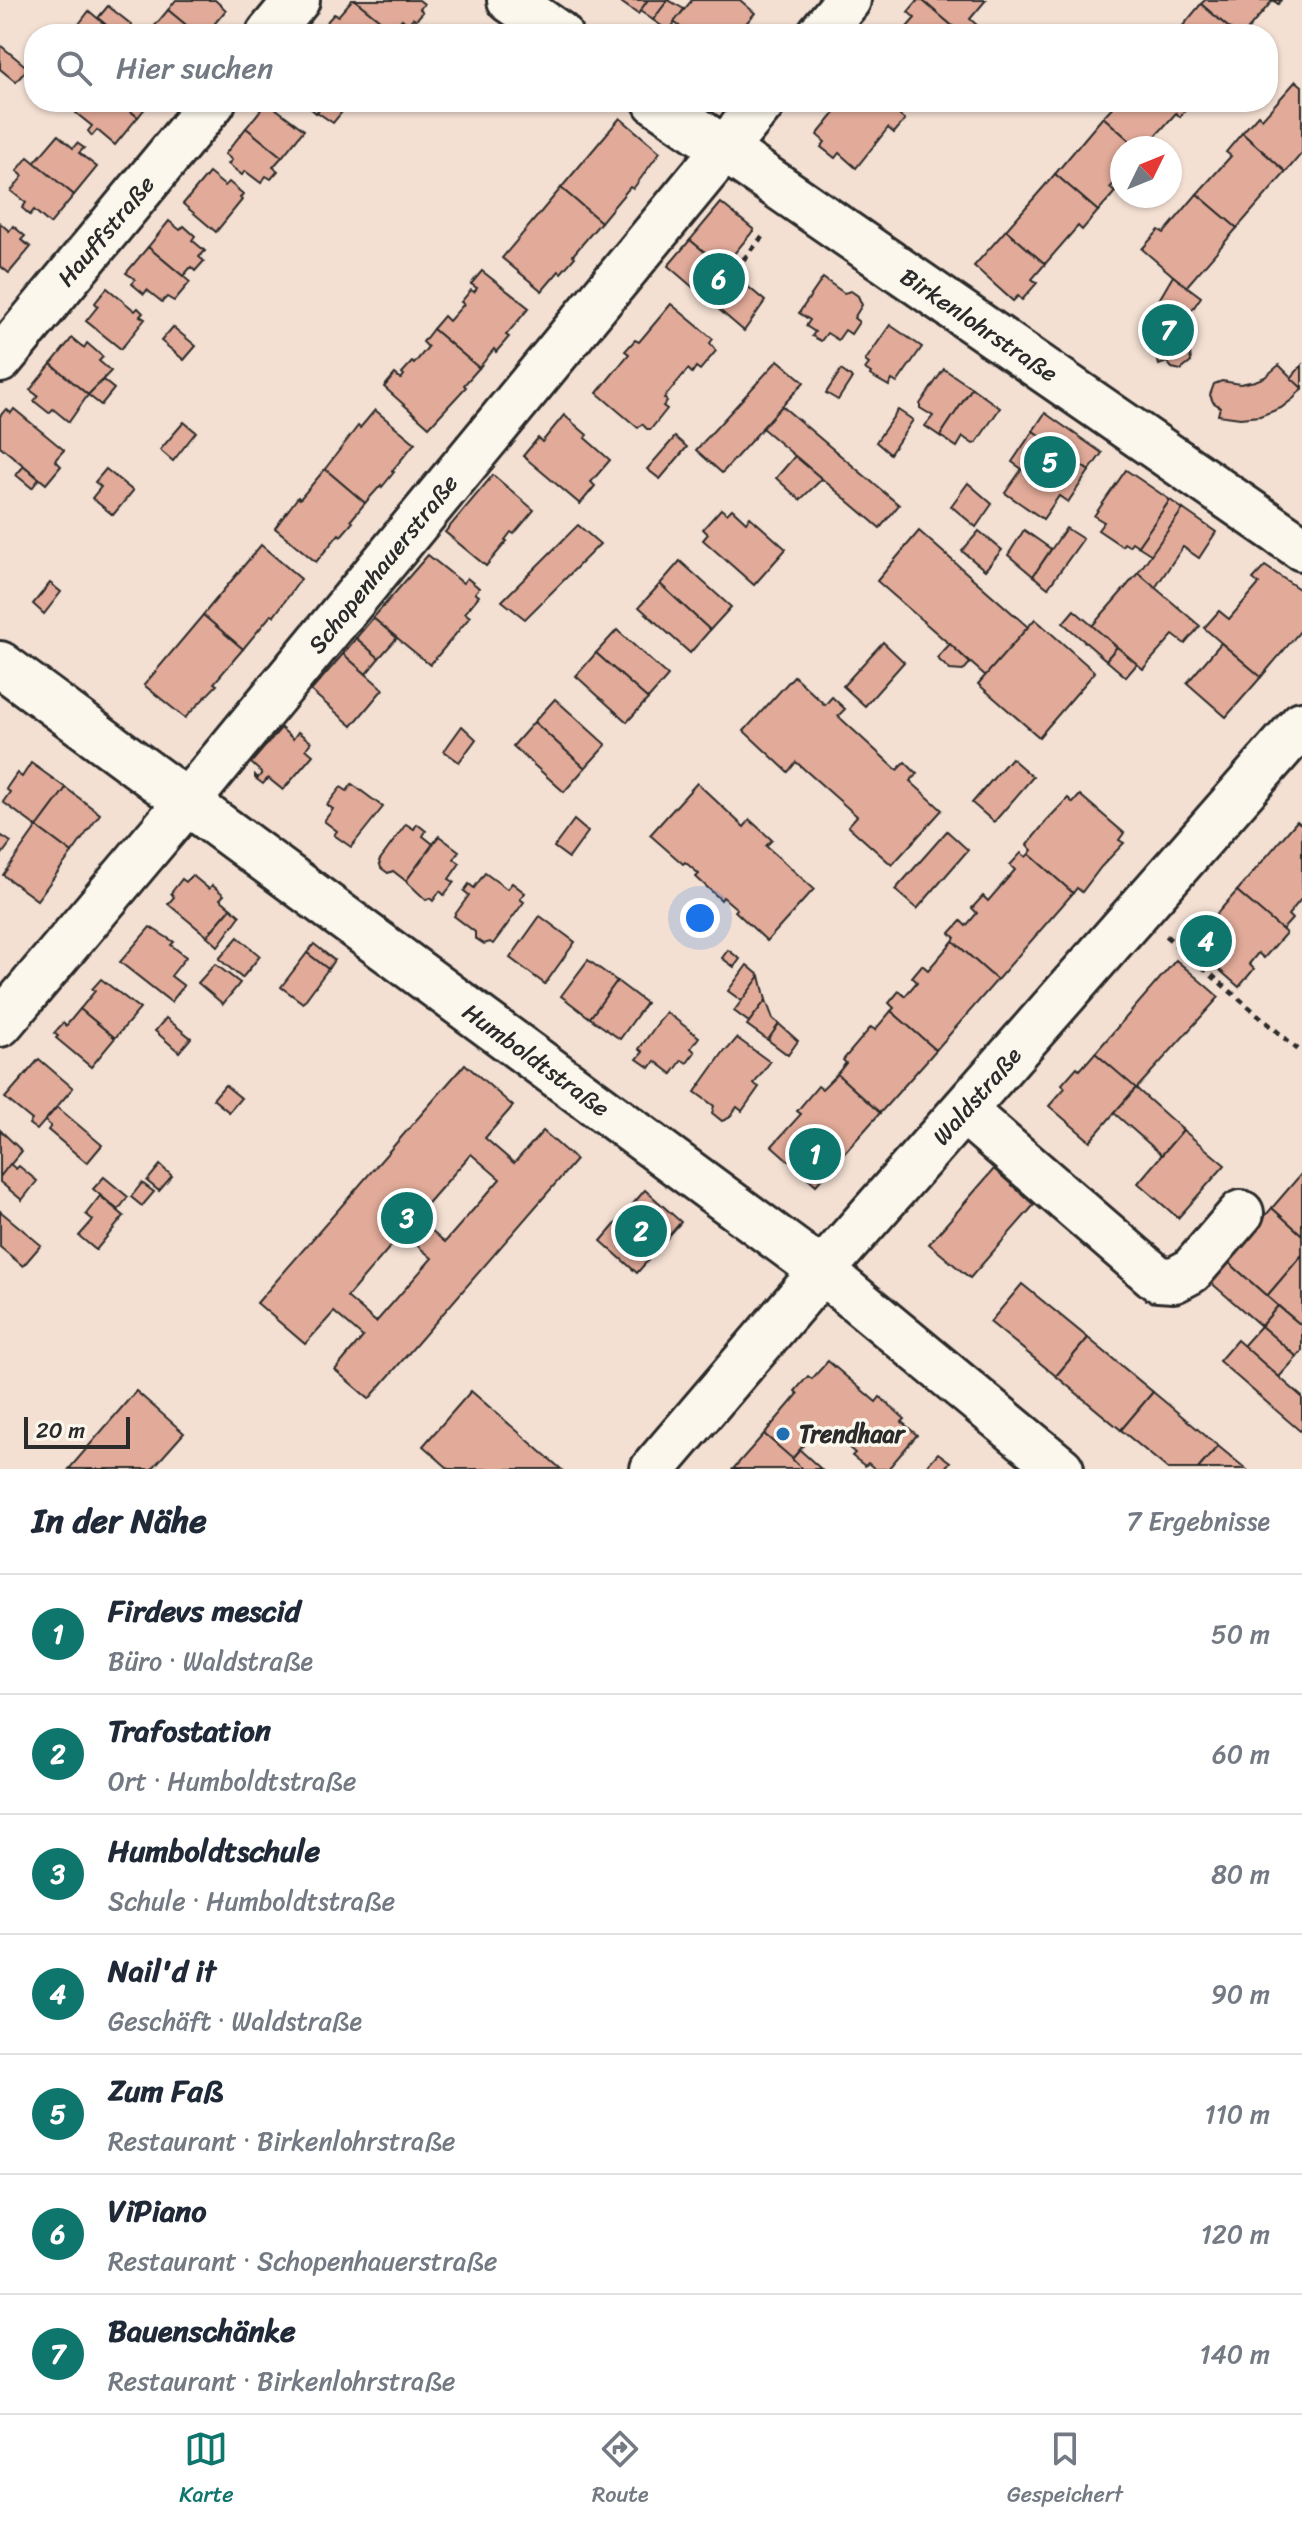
<!DOCTYPE html>
<html lang="de">
<meta charset="utf-8">
<style>
body{margin:0;font-family:Sriracha,sans-serif;background:#f6f6f7;color:#1f2937}
.compass{position:absolute;left:1110px;top:136px;width:72px;height:72px;border-radius:50%;background:#fff;box-shadow:0 2px 6px #0004;rotate:47deg}
.scale{position:absolute;left:24px;bottom:20px;width:106px;box-sizing:border-box;padding-left:8px;border:4px solid #2b2b2b;border-top:0;font-size:22px;line-height:28px;white-space:nowrap;color:#2b2b2b;-webkit-text-stroke:6px #fbf7ec;paint-order:stroke}
.you{position:absolute;left:700px;top:918px;width:28px;height:28px;margin:-20px;border:6px solid #fff;border-radius:50%;background:#1a73e8;box-shadow:0 0 0 12px #1a73e833}
.badge{display:grid;place-items:center;width:52px;height:52px;border-radius:50%;background:#0f766e;color:#fff;font-size:26px;font-weight:700}
.pin{position:absolute;translate:-50% -50%;border:4px solid #fff;box-shadow:0 2px 8px #0006}
.list{margin:0;padding:0;list-style:none}
h2{display:flex;justify-content:space-between;align-items:center;height:104px;margin:0;padding:0 32px;font-size:34px}
h2 small{font-size:26px;font-weight:400;color:#747a83}
.list li{display:grid;grid-template-columns:52px 1fr auto;gap:24px;align-items:center;box-sizing:border-box;height:120px;padding:0 32px;border-top:2px solid #e0e1e3}
.list b{display:block;font-size:30px;white-space:nowrap}
.list p{margin:0;font-size:26px;white-space:nowrap;color:#747a83}
.list em{font-size:26px;font-style:normal;color:#747a83}
.icon{flex:none;width:44px;height:44px;fill:none;stroke:currentColor;stroke-width:2;stroke-linecap:round;stroke-linejoin:round}
.map{position:relative;flex:none;width:1302px;height:1469px;overflow:hidden}
.search{position:absolute;background:#fff;box-shadow:0 2px 6px #0004;left:24px;right:24px;top:24px;height:88px;display:flex;align-items:center;gap:20px;box-sizing:border-box;padding:0 28px;border-radius:32px;color:#747a83;font-size:30px}
.sheet{height:944px;background:#fff}
nav{display:flex;justify-content:space-around;align-items:center;box-sizing:border-box;height:112px;border-top:2px solid #e0e1e3;background:#fff;font-size:22px;color:#747a83}
nav a{display:grid;justify-items:center;gap:4px}
nav .on{color:#0f766e}
.map>svg:first-child{display:block}
.building{fill:#e2ab99;stroke:#2b2b2b;stroke-width:2;fill-rule:evenodd}
.lines{fill:none;stroke-linecap:round;stroke-linejoin:round}
.minor-casing{stroke:#2b2b2b;stroke-width:50}
.major-casing{stroke:#2b2b2b;stroke-width:50}
.path{stroke:#2b2b2b;stroke-width:5;stroke-dasharray:6 6;stroke-linecap:butt}
.minor{stroke:#fbf7ec;stroke-width:44}
.major{stroke:#fbf7ec;stroke-width:44}
.poi-dot{fill:#1f6fb2;stroke:#fbf7ec;stroke-width:3}
.labels{text-anchor:middle;stroke-width:7;stroke-linejoin:round;paint-order:stroke}
.street-label{font-size:24px;fill:#2b2b2b;stroke:#fbf7ec}
.poi-label{font-size:24px;font-weight:bold;fill:#2b2b2b;stroke:#fbf7ec;text-anchor:start}
</style>
<div class="map">
<svg width="1302" height="1469" viewBox="0 0 1302 1469">
<rect width="100%" height="100%" fill="#f4e0d3"/>
<filter id="ink" filterUnits="userSpaceOnUse"><feTurbulence type="fractalNoise" baseFrequency=".0125" numOctaves="2"/><feDisplacementMap in="SourceGraphic" scale="16" xChannelSelector="R" yChannelSelector="G"/><feConvolveMatrix kernelMatrix="1 2 1 2 8 2 1 2 1" color-interpolation-filters="sRGB"/></filter>
<g filter="url(#ink)">
<g class="building">
<path d="M176,0H215L226,10L206,34H197L168,10Z"/>
<path d="M352,0H355L392,30L389,34L324,33L328,29L324,25L334,14L338,16Z"/>
<path d="M355,0H419L424,4L420,9L423,12L416,20L413,18L408,24L402,19L392,30Z"/>
<path d="M618,0H648L638,14Z"/>
<path d="M648,0H668L653,20L640,11Z"/>
<path d="M668,0L684,9L669,31L653,20Z"/>
<path d="M692,0H740L755,13L737,34H689L674,22Z"/>
<path d="M918,0H922L962,34H901L915,18L908,12Z"/>
<path d="M922,0H986L970,19L977,25L969,34H962Z"/>
<path d="M1205,0H1281L1278,4L1273,0L1244,34H1236L1201,4Z"/>
<path d="M1201,4L1236,34H1176Z"/>
<path d="M108,6L132,25L125,34H117L98,18Z"/>
<path d="M168,10L197,34H148Z"/>
<path d="M89,11L114,32L112,34H91L79,24Z"/>
<path d="M0,45L28,68L16,82L0,69Z"/>
<path d="M1296,81L1302,86V153L1286,172L1242,133L1258,115L1262,119Z"/>
<path d="M85,102H119L138,117L115,145L97,130L92,136L88,131L92,126L76,113Z"/>
<path d="M119,102H150L138,117Z"/>
<path d="M267,102L304,130L282,157L246,128Z"/>
<path d="M303,102H325L316,113Z"/>
<path d="M325,102H330L342,112L333,123L317,112Z"/>
<path d="M844,102H911L900,116L905,120L894,133L888,128L856,168L839,153L835,158L821,147L825,142L817,135Z"/>
<path d="M1117,102H1192L1180,117L1176,113L1145,148H1138L1103,117Z"/>
<path d="M1103,117L1138,148H1122V175L1110,188L1115,192L1098,211L1055,174Z"/>
<path d="M620,118L660,152L633,189L630,187L601,222L561,188Z"/>
<path d="M246,128L282,157L273,167L278,171L271,179L266,176L261,183L245,171L242,175L228,164L232,160L225,154Z"/>
<path d="M1242,133L1286,172L1237,228L1197,194L1231,156L1226,152Z"/>
<path d="M58,135L73,148L77,143L84,148L79,153L97,167L74,195L34,163Z"/>
<path d="M28,157L74,195L50,224L34,210L30,215L22,208L26,203L11,191L23,176L17,171Z"/>
<path d="M209,173L225,186L229,182L243,194L240,198L242,200L216,232L183,204Z"/>
<path d="M1055,174L1098,211L1082,230L1078,226L1045,264L1006,230Z"/>
<path d="M561,188L601,222L573,255L575,257L561,273L559,271L542,291L502,258Z"/>
<path d="M1197,194L1237,228L1186,287L1142,249L1159,230L1164,233Z"/>
<path d="M721,203L754,230L723,267L690,240Z"/>
<path d="M169,221L180,230L184,226L195,236L192,240L205,251L199,257L204,261L195,271L191,267L183,276L148,247Z"/>
<path d="M0,223L9,231L13,226L25,236L21,240L31,247L9,273L0,266Z"/>
<path d="M1006,230L1045,264L1032,279L1037,283L1022,300L1018,296L1013,301L974,266Z"/>
<path d="M690,240L723,267L727,263L736,269L744,276L740,280L765,301L744,331L668,266Z"/>
<path d="M148,247L190,282L174,301L167,297L162,302L147,290L144,294L132,284L135,279L126,273Z"/>
<path d="M482,271L529,308L506,335L509,337L496,352L494,349L479,368L433,329L444,316L449,321L464,304L461,302L471,290L474,292L477,288L471,284Z"/>
<path d="M1173,276L1201,297L1192,310L1187,325L1191,362L1181,370L1172,368L1167,362L1159,365L1152,336L1156,305Z"/>
<path d="M823,278L844,293L851,291L858,296L862,305L854,318L859,322L851,334L845,330L838,340L827,333L821,341L812,336L815,332L806,326L810,320L799,313Z"/>
<path d="M107,288L135,311L138,308L143,313L140,316L145,319L121,349L86,321L98,306L95,303Z"/>
<path d="M671,304L713,339L710,343L716,351L700,370L696,367L692,373L688,369L664,398L667,401L663,406L667,409L651,429H647L642,424L638,428L597,393L629,354L625,351L635,340L639,342Z"/>
<path d="M890,325L922,347L897,383L892,380L889,386L870,375L871,373L865,369L869,364L865,361Z"/>
<path d="M173,327L196,346L184,360L161,341Z"/>
<path d="M433,329L479,368L464,385L466,387L429,427L384,387L395,374L401,379L404,375L402,373L412,362L414,364L428,347L423,342Z"/>
<path d="M72,338L84,348L87,343L103,357L99,361L111,371L88,395L51,364Z"/>
<path d="M778,360L804,382L722,473L696,450Z"/>
<path d="M51,364L88,395L69,422L53,409L49,413L34,401L38,396L30,390Z"/>
<path d="M1279,365L1302,388L1294,398L1281,408L1260,416L1240,418L1218,415L1220,407L1213,402L1210,395L1214,384L1222,381L1240,384L1255,381L1265,377Z"/>
<path d="M1302,365V388L1291,378Z"/>
<path d="M944,369L972,388L940,436L925,426L933,416L920,408V404Z"/>
<path d="M841,370L852,378L838,400L826,393Z"/>
<path d="M103,380L114,389L101,405L88,395Z"/>
<path d="M972,388L1000,408L976,443L973,444L963,437L957,447L940,436Z"/>
<path d="M782,406L899,505L880,528L762,428Z"/>
<path d="M6,409L11,413L14,409L64,450L55,460L61,466L46,484L0,446V416Z"/>
<path d="M375,410L415,443L392,471L394,472L382,487L381,485L365,503L325,469L358,426L360,428Z"/>
<path d="M898,410L913,420L890,454L876,442Z"/>
<path d="M1045,413L1102,453L1089,471L1033,431Z"/>
<path d="M564,415L587,435L585,438L610,460L591,482L595,486L580,504L523,456L538,438L542,442Z"/>
<path d="M184,422L196,432L173,461L160,450Z"/>
<path d="M1033,431L1089,471L1068,502L1059,496L1043,519L1005,493L1022,469L1012,462Z"/>
<path d="M675,437L687,447L660,479L647,469Z"/>
<path d="M795,456L822,479L800,500L776,478Z"/>
<path d="M24,466L39,479L32,488L16,475Z"/>
<path d="M106,469L133,491L113,515L92,498L101,487L95,482Z"/>
<path d="M325,469L365,503L351,520L353,522L341,536L339,534L316,562L275,528L298,497L300,499Z"/>
<path d="M1126,470L1170,500L1138,546L1132,542L1129,546L1124,543L1122,546L1098,530L1104,522L1094,516Z"/>
<path d="M493,475L534,510L514,534L511,532L505,540L507,541L486,566L445,532Z"/>
<path d="M968,483L992,504L976,527L951,506Z"/>
<path d="M1170,500L1183,509L1152,555L1138,546Z"/>
<path d="M721,509L727,514L732,509L746,522L750,517L786,549L754,585L703,540L708,534L703,529Z"/>
<path d="M1183,509L1216,532L1199,558L1183,547L1155,588L1138,573Z"/>
<path d="M578,525L600,544L525,619L502,601Z"/>
<path d="M1066,528L1083,539L1048,588L1033,576Z"/>
<path d="M1024,530L1051,549L1033,576L1008,555Z"/>
<path d="M919,531L1028,627L986,676L877,581Z"/>
<path d="M979,531L1002,550L985,570L962,551Z"/>
<path d="M261,545L301,579L274,616L271,615L243,649L203,615Z"/>
<path d="M428,555L463,583L467,578L479,588L475,593L479,596L465,613L470,617L430,665L373,618Z"/>
<path d="M680,561L731,607L710,630L660,584Z"/>
<path d="M1265,566L1302,591V629L1261,677L1204,628L1219,611L1229,619L1259,584L1253,579Z"/>
<path d="M1138,573L1200,626L1185,644L1173,635L1143,669L1092,626Z"/>
<path d="M50,583L61,592L44,614L33,604Z"/>
<path d="M660,584L710,630L690,653L639,607Z"/>
<path d="M1074,610L1117,647L1106,660L1063,623Z"/>
<path d="M203,615L243,649L214,683L217,685L185,718L144,685Z"/>
<path d="M373,618L397,638L379,658L356,638Z"/>
<path d="M1035,619L1095,672L1039,737L978,684Z"/>
<path d="M617,630L668,676L648,699L596,653Z"/>
<path d="M356,638L379,658L366,674L343,654Z"/>
<path d="M883,642L904,662L865,706L843,686Z"/>
<path d="M1221,643L1261,677L1226,717L1187,683Z"/>
<path d="M950,644L970,663L963,671L950,670L937,658Z"/>
<path d="M1117,647L1137,664L1126,677L1106,660Z"/>
<path d="M596,653L648,699L627,722L576,676Z"/>
<path d="M343,654L383,689L352,726L311,691Z"/>
<path d="M794,676L825,705L832,697L845,709L838,716L897,770L905,762L917,774L910,781L942,810L892,865L848,826L857,816L796,762L788,772L744,731Z"/>
<path d="M555,699L606,745L585,768L534,722Z"/>
<path d="M534,722L585,768L564,792L513,746Z"/>
<path d="M462,726L476,739L459,762L444,751Z"/>
<path d="M281,728L293,739L298,732L311,742L306,749L313,755L283,790L268,778L263,784L255,778V775L258,778L262,773L251,763Z"/>
<path d="M1011,758L1033,777L994,822L972,803Z"/>
<path d="M31,763L66,788L37,827L3,802L10,792L6,789L17,773L22,777Z"/>
<path d="M697,783L744,827L750,820L772,840L766,846L814,889L767,941L735,911L737,909L723,897L721,900L696,877L699,874L685,862L683,864L650,835Z"/>
<path d="M352,784L383,807L351,847L334,835L337,831L324,821L333,809L327,805L341,787L347,791Z"/>
<path d="M66,788L100,814L72,853L37,827Z"/>
<path d="M1080,795L1124,833L1119,840L1124,843L1101,867L1082,892L1077,888L1073,893L1029,854L1032,850L1027,845L1048,819L1068,798L1073,803Z"/>
<path d="M574,820L588,832L569,858L554,847Z"/>
<path d="M1297,821L1302,825V898L1288,915L1292,919L1282,930L1237,891Z"/>
<path d="M406,824L414,829L417,824L426,831L423,836L433,844L406,881L393,871L388,873L381,868L379,861Z"/>
<path d="M37,827L72,853L37,900L3,875Z"/>
<path d="M947,831L968,850L917,909L895,890Z"/>
<path d="M2,836L11,842L0,857V839Z"/>
<path d="M439,836L459,851L454,859L460,863L449,879L454,882L444,895L440,891L433,901L430,898L426,900L406,881Z"/>
<path d="M1021,853L1026,857L1029,854L1073,893L997,980L953,941L955,938L950,933L961,921L966,926L977,913L972,908L983,896L988,901L1015,870L1010,865Z"/>
<path d="M485,873L507,889L512,883L525,893L520,899L524,902L493,944L490,942L484,944L475,938V932L454,916L469,895L464,891L469,884L474,888Z"/>
<path d="M192,875L209,889L212,885L224,895L220,899L231,908L207,936L168,904L174,897L171,893L182,879L186,882Z"/>
<path d="M1237,891L1286,933L1264,958L1258,953L1249,964L1254,969L1239,987L1190,944Z"/>
<path d="M231,908L240,916L218,946L207,936Z"/>
<path d="M540,916L575,942L545,984L510,958Z"/>
<path d="M150,927L174,942L171,945L186,957L171,976L184,986L171,1002L120,962Z"/>
<path d="M238,937L260,956L242,978L219,959Z"/>
<path d="M953,941L997,980L936,1050L891,1011L894,1008L889,1003L899,991L905,996L917,982L912,977L922,965L928,970Z"/>
<path d="M314,944L334,960L328,969L307,953Z"/>
<path d="M728,950L740,959L734,967L722,958Z"/>
<path d="M307,953L328,969L303,1003L281,987Z"/>
<path d="M588,960L617,981L590,1018L561,996Z"/>
<path d="M1176,960L1219,997L1136,1089L1095,1053Z"/>
<path d="M215,964L240,983L223,1004L198,983Z"/>
<path d="M747,965L760,976L742,1001L728,991Z"/>
<path d="M760,976L766,1000L749,1022L734,1011Z"/>
<path d="M101,979L140,1009L115,1038L80,1009L95,991L92,989Z"/>
<path d="M617,981L646,1003L620,1039L590,1018Z"/>
<path d="M766,1000L773,1019L779,1024L768,1040L747,1025Z"/>
<path d="M80,1009L115,1038L91,1067L56,1038L58,1036L54,1033L63,1023L66,1026Z"/>
<path d="M891,1011L936,1050L880,1113L837,1074L846,1063L843,1060L871,1027L875,1030Z"/>
<path d="M666,1012L699,1037L691,1048L695,1052L687,1063L682,1060L672,1074L655,1061L650,1068L637,1059L643,1052L639,1049Z"/>
<path d="M166,1018L191,1038L179,1052L155,1031Z"/>
<path d="M779,1024L798,1041L788,1055L768,1040Z"/>
<path d="M737,1038L770,1062L754,1084L759,1087L742,1111L737,1107L729,1118L722,1121L712,1113L714,1106L695,1092L725,1050L728,1049Z"/>
<path d="M1095,1053L1136,1088L1090,1141L1049,1106L1065,1088L1062,1084L1077,1067L1080,1070Z"/>
<path d="M39,1059L73,1088L37,1130L29,1124L32,1120L5,1098Z"/>
<path d="M465,1064L513,1106L485,1138L514,1163L543,1131L576,1160L369,1399L335,1370L363,1337L334,1312L305,1344L257,1303ZM471,1154L500,1179L445,1242L416,1217ZM402,1233L432,1258L376,1322L347,1297Z"/>
<path d="M837,1074L880,1113L816,1185L772,1146L801,1114L797,1111L818,1086L822,1089Z"/>
<path d="M225,1085L241,1098L229,1112L213,1099Z"/>
<path d="M1136,1088L1183,1130L1162,1155L1114,1113Z"/>
<path d="M57,1107L102,1145L87,1163L48,1130L51,1126L45,1121Z"/>
<path d="M0,1130L22,1151L0,1177Z"/>
<path d="M1183,1130L1225,1165L1178,1218L1138,1183Z"/>
<path d="M10,1164L16,1169L19,1166L37,1181L22,1200L0,1182V1177Z"/>
<path d="M160,1165L172,1176L159,1191L147,1181Z"/>
<path d="M994,1169L1034,1205L970,1278L929,1244Z"/>
<path d="M1302,1173V1235L1272,1208Z"/>
<path d="M104,1177L128,1197L118,1210L93,1189Z"/>
<path d="M142,1183L154,1192L142,1206L131,1197Z"/>
<path d="M645,1190L681,1222L637,1273L601,1241Z"/>
<path d="M100,1196L124,1216L96,1250L79,1236L93,1220L86,1214Z"/>
<path d="M1272,1208L1302,1235V1255L1267,1296L1226,1260Z"/>
<path d="M0,1211L41,1245L23,1266L0,1247Z"/>
<path d="M1302,1255V1326L1267,1296Z"/>
<path d="M1226,1260L1278,1306L1261,1326L1209,1281Z"/>
<path d="M1022,1284L1088,1338L1056,1376L990,1322Z"/>
<path d="M1278,1306L1302,1326V1351L1297,1357L1261,1326Z"/>
<path d="M1261,1326L1297,1357L1279,1377L1243,1346Z"/>
<path d="M1088,1338L1153,1392L1121,1430L1056,1376Z"/>
<path d="M1237,1340L1302,1397V1429L1300,1431L1219,1361Z"/>
<path d="M828,1361L876,1402L880,1397L905,1419L902,1422L917,1435L888,1469H875L868,1463L865,1466L852,1456L855,1453L827,1429L824,1433L818,1428L792,1459L764,1434L798,1394L795,1391L808,1376L812,1379Z"/>
<path d="M136,1391L184,1433L152,1469H69Z"/>
<path d="M471,1391L561,1469H449L423,1446Z"/>
<path d="M1153,1392L1218,1446L1198,1469H1168L1121,1430Z"/>
<path d="M764,1434L801,1466L802,1469H733Z"/>
<path d="M1218,1446L1246,1469H1198Z"/>
<path d="M800,1450L821,1469H802L792,1459Z"/>
<path d="M938,1453L950,1462L944,1469H924Z"/>
</g>
<g class="lines">
<g class="minor-casing">
<g id="minor">
<path d="M510,0L559,34"/>
<path d="M269,34L297,0"/>
<path d="M820,34L848,0"/>
<path d="M656,102L1302,548"/>
<path d="M0,360L213,102"/>
<path d="M0,664L822,1271L1061,1469"/>
<path d="M0,1024L187,802L763,102"/>
<path d="M964,1111L1158,1279L1174,1280L1191,1271L1241,1213"/>
</g>
</g>
<g class="major-casing">
<path id="major" d="M653,1469L822,1271L1302,724"/>
</g>
<g class="path">
<path d="M736,269L762,237"/>
<path d="M1166,936L1302,1053"/>
</g>
<use href="#minor" class="minor"/>
<use href="#major" class="major"/>
</g>
</g>
<circle class="poi-dot" cx="783" cy="1434" r="8"/>
<g class="labels">
<g class="street-label">
<text transform="translate(106 231) rotate(-50)" y="8">Hauffstraße</text>
<text transform="translate(979 325) rotate(34)" y="8">Birkenlohrstraße</text>
<text transform="translate(383 564) rotate(-51)" y="8">Schopenhauerstraße</text>
<text transform="translate(536 1060) rotate(36)" y="8">Humboldtstraße</text>
<text transform="translate(977 1096) rotate(-49)" y="8">Waldstraße</text>
</g>
<g class="poi-label">
<text x="799" y="1442">Trendhaar</text>
</g>
</g>
</svg>
<svg class="compass" viewBox="-18 -18 36 36"><path d="M0-13l5 13h-10z" fill="#e53935"/><path d="M0 13l5-13h-10z" fill="#747a83"/></svg>
<div class="scale">20 m</div>
<div class="you"></div>
<div class="pin badge" style="left:815px;top:1154px">1</div>
<div class="pin badge" style="left:641px;top:1231px">2</div>
<div class="pin badge" style="left:407px;top:1218px">3</div>
<div class="pin badge" style="left:1206px;top:941px">4</div>
<div class="pin badge" style="left:1050px;top:462px">5</div>
<div class="pin badge" style="left:719px;top:279px">6</div>
<div class="pin badge" style="left:1168px;top:330px">7</div>
<div class="search"><svg class="icon" aria-label="search" viewBox="0 0 24 24"><circle cx="10" cy="10" r="6"/><path d="M15 15l6 6"/></svg>Hier suchen</div>
</div>
<section class="sheet">
<h2>In der Nähe<small>7 Ergebnisse</small></h2>
<ul class="list">
<li><span class="badge">1</span><div><b>Firdevs mescid</b><p>Büro · Waldstraße</p></div><em>50 m</em></li>
<li><span class="badge">2</span><div><b>Trafostation</b><p>Ort · Humboldtstraße</p></div><em>60 m</em></li>
<li><span class="badge">3</span><div><b>Humboldtschule</b><p>Schule · Humboldtstraße</p></div><em>80 m</em></li>
<li><span class="badge">4</span><div><b>Nail'd it</b><p>Geschäft · Waldstraße</p></div><em>90 m</em></li>
<li><span class="badge">5</span><div><b>Zum Faß</b><p>Restaurant · Birkenlohrstraße</p></div><em>110 m</em></li>
<li><span class="badge">6</span><div><b>ViPiano</b><p>Restaurant · Schopenhauerstraße</p></div><em>120 m</em></li>
<li><span class="badge">7</span><div><b>Bauenschänke</b><p>Restaurant · Birkenlohrstraße</p></div><em>140 m</em></li>
</ul>
</section>
<nav>
<a class="on"><svg class="icon" aria-label="map" viewBox="0 0 24 24"><path d="M3 6l6-2 6 2 6-2v14l-6 2-6-2-6 2zM9 4v14M15 6v14"/></svg>Karte</a>
<a><svg class="icon" aria-label="directions" viewBox="0 0 24 24"><path d="M12 3l9 9-9 9-9-9zM9 14v-3h6M13 9l2 2-2 2"/></svg>Route</a>
<a><svg class="icon" aria-label="saved" viewBox="0 0 24 24"><path d="M7 4h10v16l-5-4-5 4z"/></svg>Gespeichert</a>
</nav>
